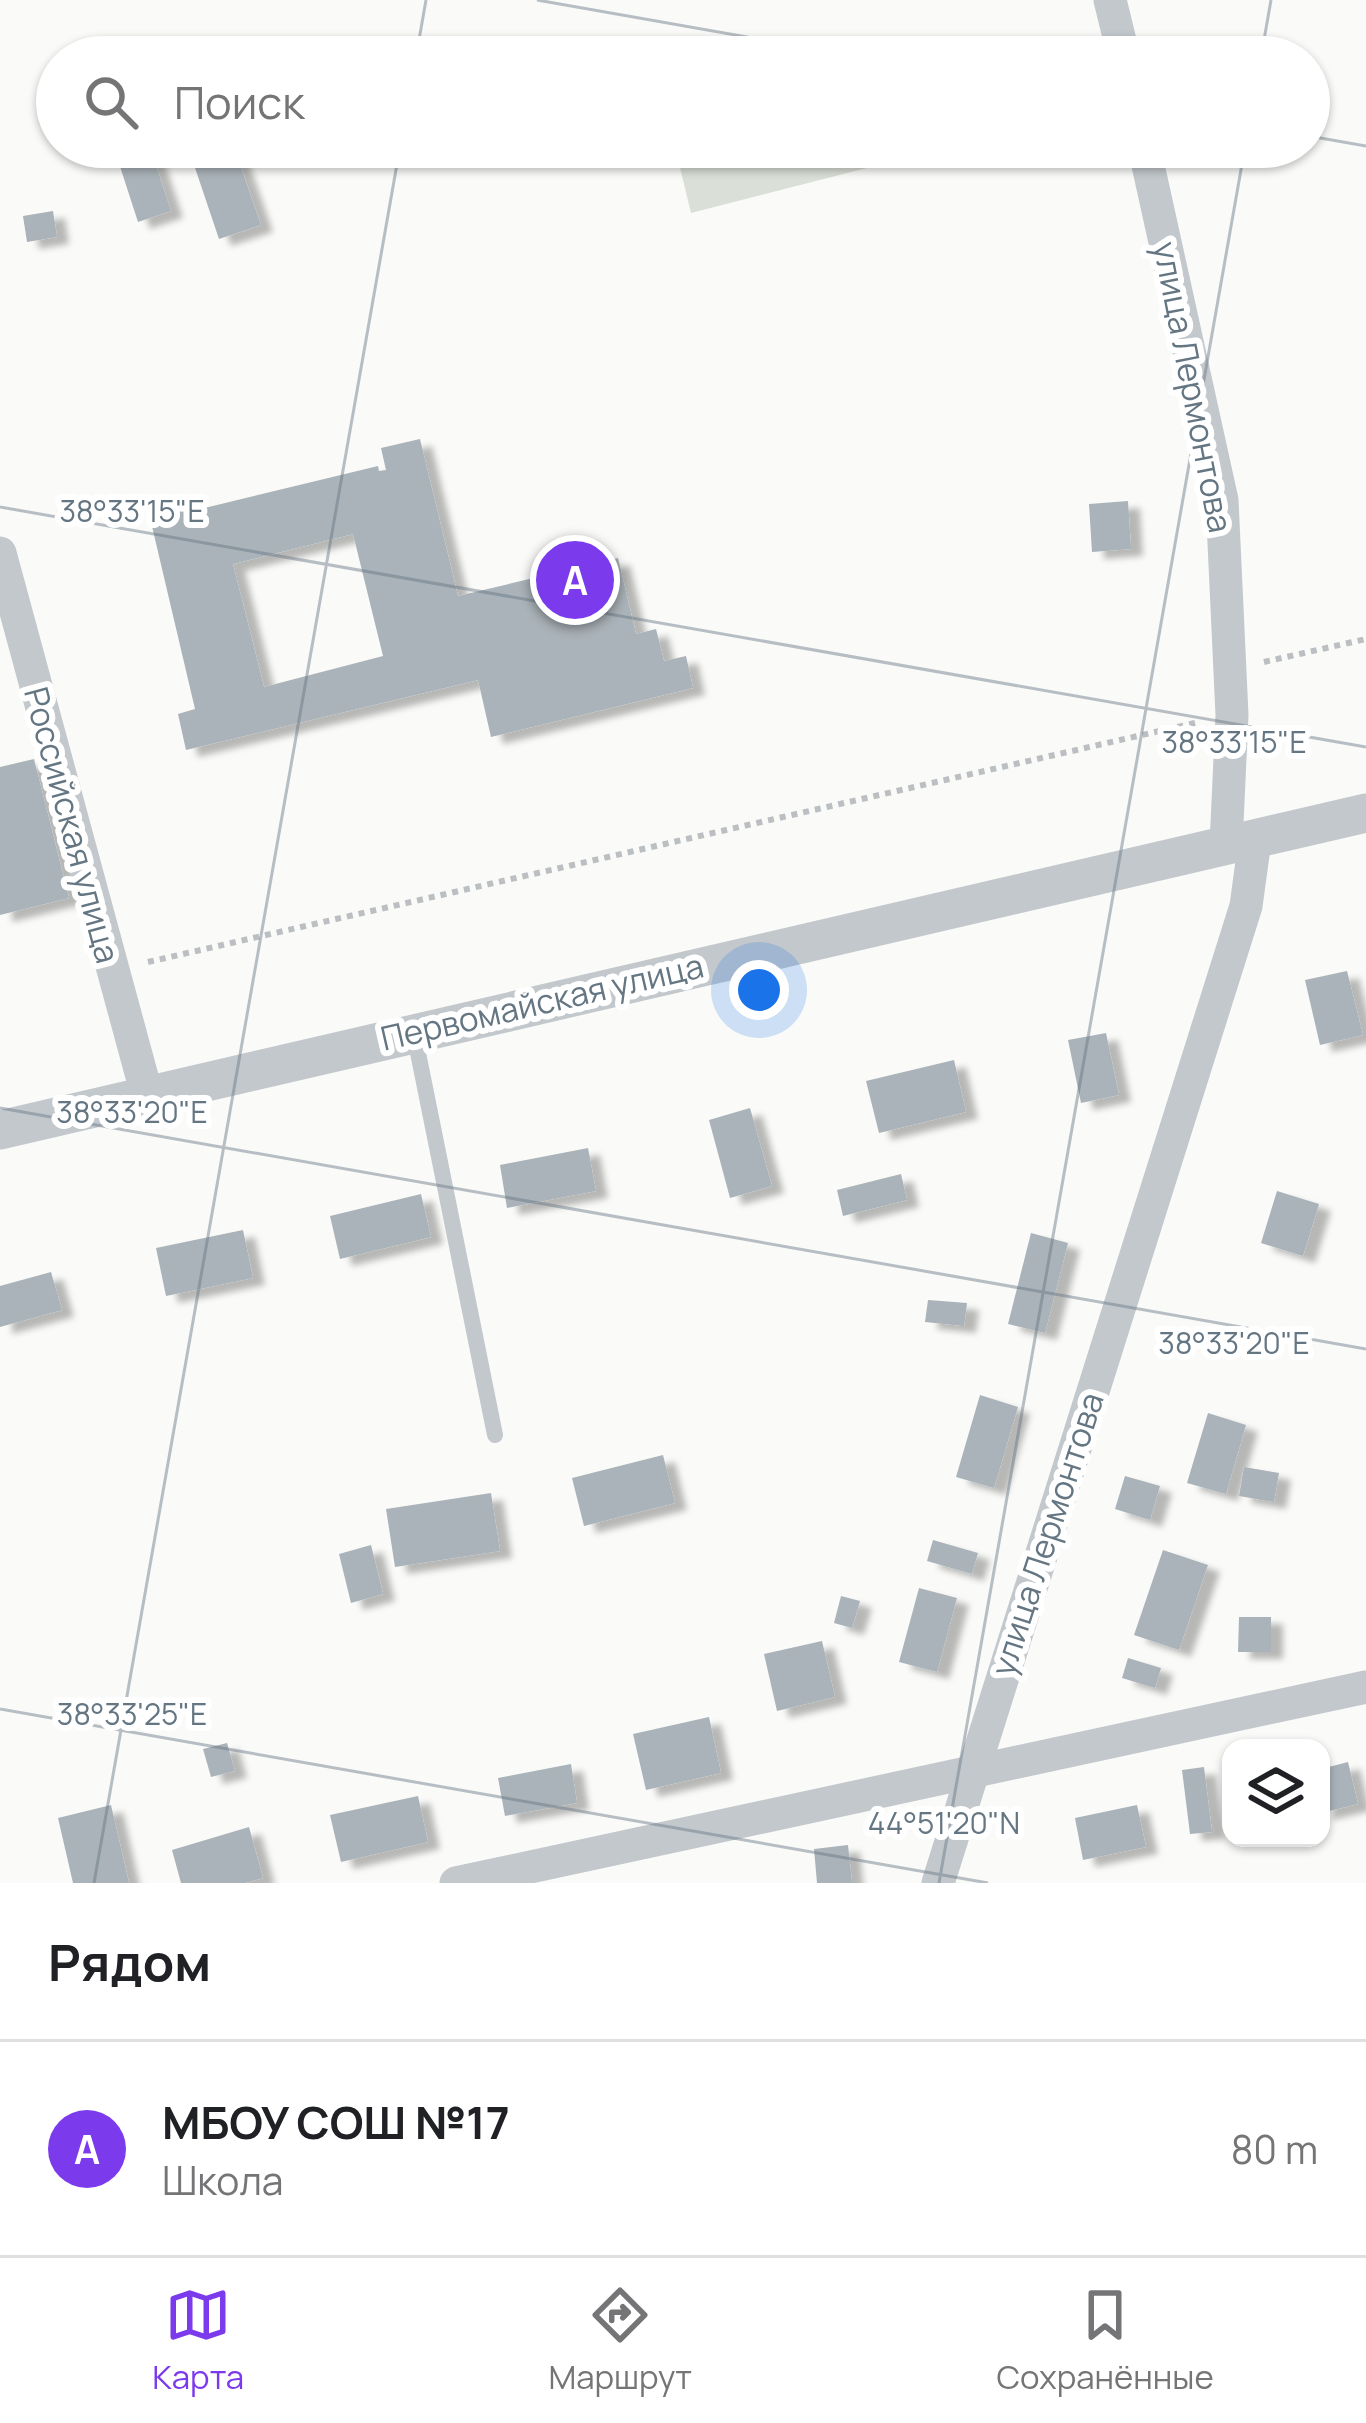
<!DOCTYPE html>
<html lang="ru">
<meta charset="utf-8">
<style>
body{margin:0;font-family:Manrope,sans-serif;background:#f6f6f6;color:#202124}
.controls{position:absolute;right:36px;bottom:36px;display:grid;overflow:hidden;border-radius:24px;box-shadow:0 3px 9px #0004}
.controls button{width:108px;height:108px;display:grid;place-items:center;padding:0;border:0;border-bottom:3px solid #e0e0e0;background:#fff;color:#202124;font:60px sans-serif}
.you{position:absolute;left:759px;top:990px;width:42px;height:42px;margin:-30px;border:9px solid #fff;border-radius:50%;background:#1a73e8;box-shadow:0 0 0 18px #1a73e833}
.badge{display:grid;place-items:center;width:78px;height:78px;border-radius:50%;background:#7c3aed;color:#fff;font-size:39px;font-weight:700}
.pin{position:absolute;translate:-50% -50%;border:6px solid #fff;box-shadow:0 3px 12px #0006}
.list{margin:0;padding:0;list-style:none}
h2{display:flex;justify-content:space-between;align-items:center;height:156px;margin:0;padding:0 48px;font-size:51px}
h2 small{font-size:39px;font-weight:400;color:#757577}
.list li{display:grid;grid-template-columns:78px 1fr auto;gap:36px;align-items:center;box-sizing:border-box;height:216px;padding:0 48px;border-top:3px solid #e0e0e0}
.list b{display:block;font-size:45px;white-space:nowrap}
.list p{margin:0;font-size:39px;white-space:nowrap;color:#757577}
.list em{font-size:39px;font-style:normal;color:#757577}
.icon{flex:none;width:66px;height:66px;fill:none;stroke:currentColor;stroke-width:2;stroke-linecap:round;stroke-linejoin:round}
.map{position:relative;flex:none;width:1366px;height:1883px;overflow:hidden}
.search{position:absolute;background:#fff;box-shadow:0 3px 9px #0004;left:36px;right:36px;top:36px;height:132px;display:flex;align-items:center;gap:30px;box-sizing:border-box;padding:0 42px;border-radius:66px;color:#757577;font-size:45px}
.sheet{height:372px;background:#fff}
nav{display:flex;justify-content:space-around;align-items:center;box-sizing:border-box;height:168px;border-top:3px solid #e0e0e0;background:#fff;font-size:33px;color:#757577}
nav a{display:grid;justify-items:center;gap:6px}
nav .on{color:#7c3aed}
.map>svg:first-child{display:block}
.green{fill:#dadfd7}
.building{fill:#aab3b9;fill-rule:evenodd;filter:url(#shadow)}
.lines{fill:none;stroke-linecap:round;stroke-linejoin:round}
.path{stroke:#bbbfc2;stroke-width:6;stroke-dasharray:6 6;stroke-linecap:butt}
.service{stroke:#c3c8cc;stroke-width:16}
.minor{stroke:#c3c8cc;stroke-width:33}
.tertiary{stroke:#c3c8cc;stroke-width:39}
.ticks{fill:none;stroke:#657683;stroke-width:3;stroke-opacity:0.45}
.labels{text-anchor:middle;stroke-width:12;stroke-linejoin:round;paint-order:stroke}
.street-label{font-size:33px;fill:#657683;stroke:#fff}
.ticks-label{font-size:30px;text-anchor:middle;fill:#657683;stroke:#fff;stroke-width:12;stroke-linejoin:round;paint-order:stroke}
</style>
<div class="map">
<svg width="1366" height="1883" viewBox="0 0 1366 1883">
<defs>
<filter id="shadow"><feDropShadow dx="12" dy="7" stdDeviation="3" flood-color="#0004"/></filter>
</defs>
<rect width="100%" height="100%" fill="#fafaf8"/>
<path class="green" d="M675,147H899L902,159L691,213Z"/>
<g class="building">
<path d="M127,147H150L171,211L138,222L115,151Z"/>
<path d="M188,147H234L261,225L219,239Z"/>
<path d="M53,211L57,237L27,242L23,216Z"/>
<path d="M420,439L458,596L618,558L636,634L656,629L664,661L686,656L693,688L491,737L478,680L186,750L178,714L195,709L147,505L180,497L184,513L378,466L379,471L386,470L381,448ZM353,534L383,656L264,687L233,564Z"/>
<path d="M1128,501L1131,549L1092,552L1089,504Z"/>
<path d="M34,759L69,898L0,915V767Z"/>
<path d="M1347,971L1363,1035L1320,1045L1305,980Z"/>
<path d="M1106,1033L1119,1095L1081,1103L1068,1040Z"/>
<path d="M954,1060L966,1112L879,1133L866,1081Z"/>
<path d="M750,1108L772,1186L730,1198L709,1120Z"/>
<path d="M588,1148L596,1191L507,1208L500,1165Z"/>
<path d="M901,1174L907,1200L843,1216L837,1190Z"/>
<path d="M1277,1191L1319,1204L1303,1256L1261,1243Z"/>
<path d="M421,1194L431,1237L340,1259L330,1216Z"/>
<path d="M243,1230L253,1278L166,1296L156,1248Z"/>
<path d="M1031,1233L1068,1243L1045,1333L1008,1324Z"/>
<path d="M51,1272L62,1310L0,1327V1286Z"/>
<path d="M928,1300L967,1303L964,1326L925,1322Z"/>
<path d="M980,1395L1018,1407L994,1488L956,1477Z"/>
<path d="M1208,1413L1246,1425L1226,1494L1187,1483Z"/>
<path d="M663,1455L675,1503L584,1526L572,1478Z"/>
<path d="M1244,1467L1279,1473L1274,1502L1239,1496Z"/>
<path d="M1125,1476L1160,1486L1150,1520L1115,1509Z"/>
<path d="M491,1493L500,1551L395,1567L386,1509Z"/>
<path d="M933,1540L978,1553L972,1574L927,1561Z"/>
<path d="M371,1545L383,1594L351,1603L339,1554Z"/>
<path d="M1163,1550L1208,1565L1179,1650L1134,1635Z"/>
<path d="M919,1588L957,1598L937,1672L899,1662Z"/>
<path d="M841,1596L860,1601L852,1628L834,1623Z"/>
<path d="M1239,1617H1271V1652H1238Z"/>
<path d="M822,1641L835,1697L777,1711L764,1654Z"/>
<path d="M1128,1658L1161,1668L1155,1688L1122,1678Z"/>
<path d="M709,1717L721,1773L646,1790L633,1734Z"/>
<path d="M227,1743L235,1771L211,1777L203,1749Z"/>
<path d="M1348,1762L1358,1804L1321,1813V1769Z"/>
<path d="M571,1764L577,1803L505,1816L498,1778Z"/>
<path d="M1204,1767L1212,1832L1190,1834L1182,1770Z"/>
<path d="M418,1796L428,1842L341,1862L330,1815Z"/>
<path d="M111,1805L129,1883H73L58,1818Z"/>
<path d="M1137,1805L1146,1847L1083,1860L1075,1818Z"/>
<path d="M249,1827L263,1878L245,1883H181L172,1850Z"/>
<path d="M848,1845L852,1883H817L814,1849Z"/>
</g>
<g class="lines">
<g class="path">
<path d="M1264,662L1366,639"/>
<path d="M148,962L1199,722"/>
</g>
<path class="service" d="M414,1033L495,1435"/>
<g class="minor">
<path d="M1110,0L1124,57"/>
<path d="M1144,147L1222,500L1232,715L1226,845"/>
<path d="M0,553L147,1095"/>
<path d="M456,1883L1366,1687"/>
<path d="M938,1883L1246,906L1255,840"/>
</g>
<path class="tertiary" d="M0,1130L1366,813"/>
</g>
<path class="ticks" d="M537,0L860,57M416,57L426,0M1261,57L1271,0M1309,136L1366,146M0,507L1366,747M0,1108L1366,1349M0,1709L988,1883M94,1883L400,147M939,1883L1245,147"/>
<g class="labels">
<g class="street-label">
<text transform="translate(1193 387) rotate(79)" y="12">улица Лермонтова</text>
<text transform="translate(72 825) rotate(75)" y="12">Российская улица</text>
<text transform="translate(542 1002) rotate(-13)" y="12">Первомайская улица</text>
<text transform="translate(1047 1534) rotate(-72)" y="12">улица Лермонтова</text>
</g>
</g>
<g class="ticks-label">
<text x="132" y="522">38°33'15"E</text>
<text x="1234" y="753">38°33'15"E</text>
<text x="132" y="1123">38°33'20"E</text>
<text x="1234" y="1354">38°33'20"E</text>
<text x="132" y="1725">38°33'25"E</text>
<text x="944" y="1834">44°51'20"N</text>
</g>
</svg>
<div class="controls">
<button><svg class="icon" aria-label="layers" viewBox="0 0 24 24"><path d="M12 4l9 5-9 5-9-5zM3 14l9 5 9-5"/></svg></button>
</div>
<div class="you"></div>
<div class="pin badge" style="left:575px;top:580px">A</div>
<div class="search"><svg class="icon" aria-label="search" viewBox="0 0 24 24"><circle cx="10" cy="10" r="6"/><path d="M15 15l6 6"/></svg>Поиск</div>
</div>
<section class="sheet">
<h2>Рядом<small></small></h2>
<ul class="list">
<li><span class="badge">A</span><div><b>МБОУ СОШ №17</b><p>Школа</p></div><em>80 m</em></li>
</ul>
</section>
<nav>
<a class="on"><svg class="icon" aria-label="map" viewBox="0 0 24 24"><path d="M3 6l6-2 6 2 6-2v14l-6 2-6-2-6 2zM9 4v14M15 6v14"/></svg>Карта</a>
<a><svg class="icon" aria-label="directions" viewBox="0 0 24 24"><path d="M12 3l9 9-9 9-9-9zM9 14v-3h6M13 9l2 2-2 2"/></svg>Маршрут</a>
<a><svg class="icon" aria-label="saved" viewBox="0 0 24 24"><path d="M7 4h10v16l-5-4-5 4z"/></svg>Сохранённые</a>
</nav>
